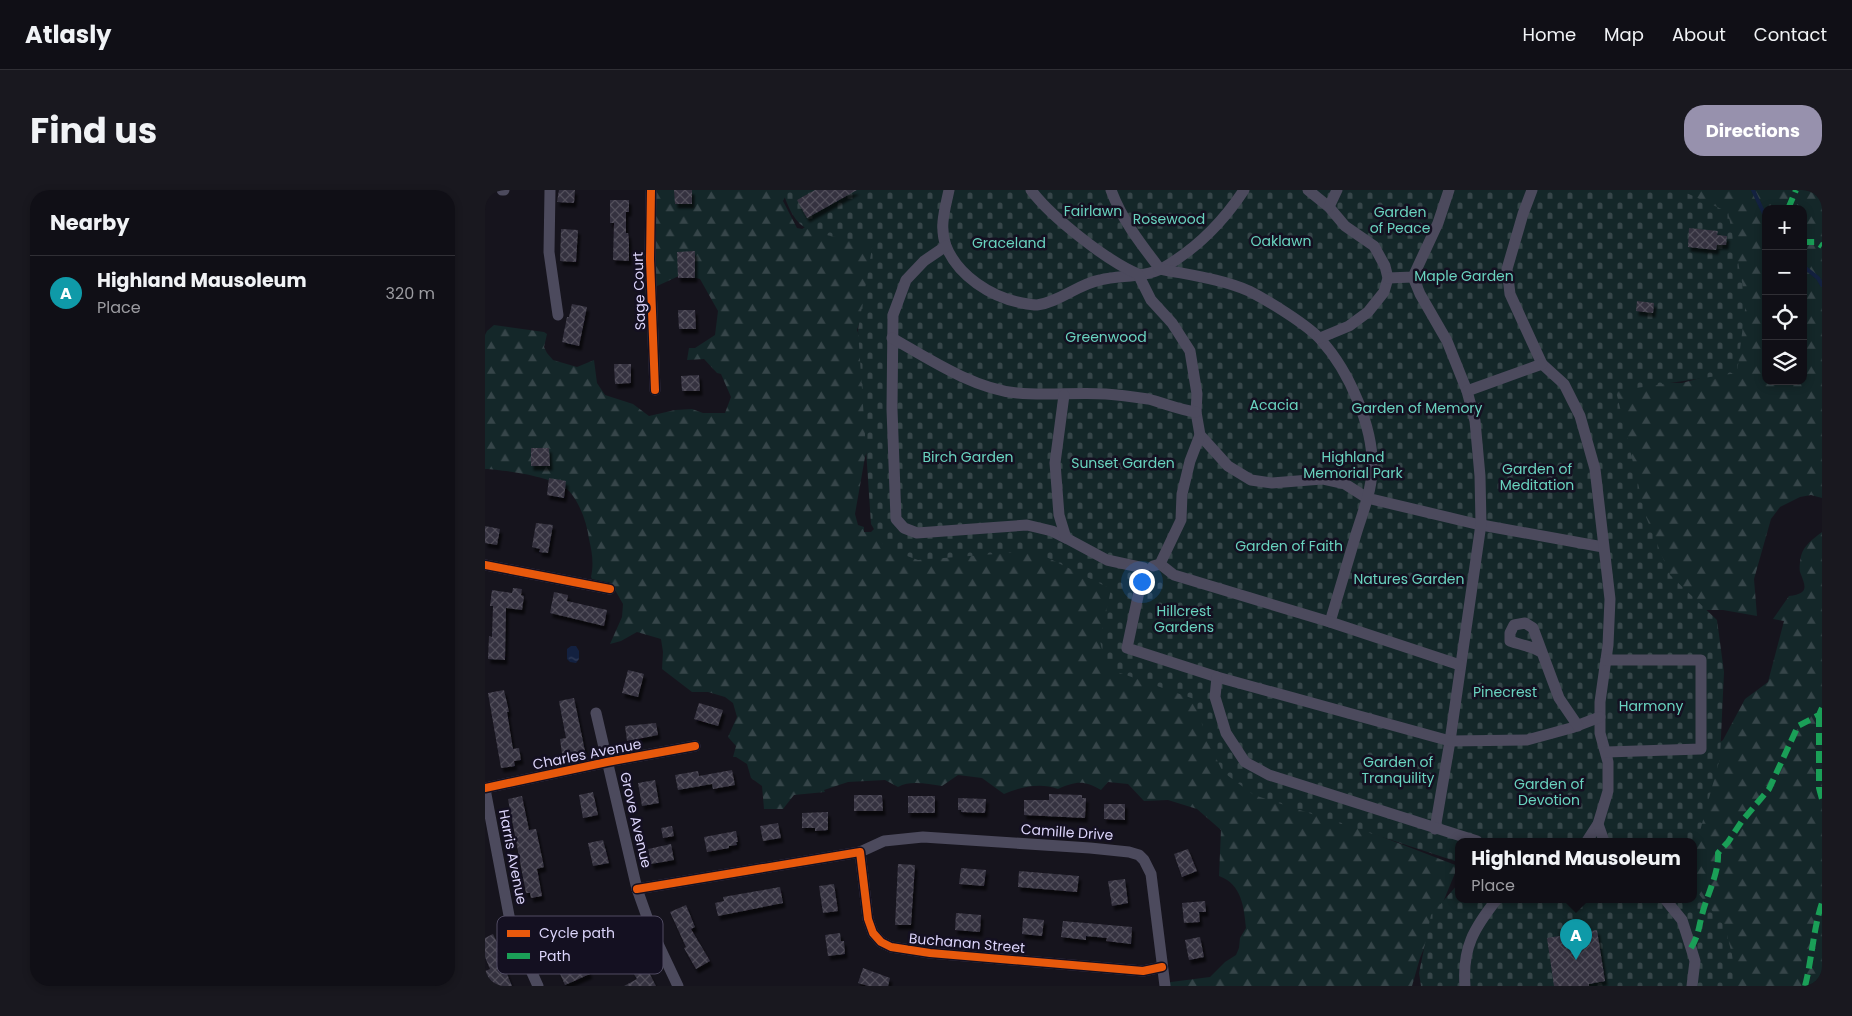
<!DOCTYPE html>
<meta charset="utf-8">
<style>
body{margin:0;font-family:Poppins,sans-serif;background:#19181f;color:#f1f3f6}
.controls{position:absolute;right:15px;top:15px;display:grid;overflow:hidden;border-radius:10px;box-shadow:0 2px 8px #0003}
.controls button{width:45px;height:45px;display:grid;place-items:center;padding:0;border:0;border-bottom:1px solid #302f35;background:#100f16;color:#f1f3f6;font:25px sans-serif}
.you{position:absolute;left:656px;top:391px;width:18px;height:18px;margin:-12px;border:4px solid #fff;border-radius:50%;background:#1a73e8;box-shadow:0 0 0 8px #1a73e833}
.badge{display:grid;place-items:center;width:32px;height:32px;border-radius:50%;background:#9791ad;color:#fff;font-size:16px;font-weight:700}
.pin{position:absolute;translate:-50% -41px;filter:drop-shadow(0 1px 2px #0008)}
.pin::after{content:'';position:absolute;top:26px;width:18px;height:15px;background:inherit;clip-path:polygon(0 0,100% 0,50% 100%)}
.popup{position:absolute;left:970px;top:648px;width:242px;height:65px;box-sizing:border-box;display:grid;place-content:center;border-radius:10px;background:#100f16;filter:drop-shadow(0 1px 4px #0005);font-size:16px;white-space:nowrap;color:#9c9ca1}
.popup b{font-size:19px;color:#f1f3f6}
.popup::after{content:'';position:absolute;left:50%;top:100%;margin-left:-10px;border:10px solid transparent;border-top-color:#100f16}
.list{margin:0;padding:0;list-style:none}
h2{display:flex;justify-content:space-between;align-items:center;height:65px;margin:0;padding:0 20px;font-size:21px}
h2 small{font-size:16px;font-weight:400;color:#9c9ca1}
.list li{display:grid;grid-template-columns:32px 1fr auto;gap:15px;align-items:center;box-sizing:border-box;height:75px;padding:0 20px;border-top:1px solid #302f35}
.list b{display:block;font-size:19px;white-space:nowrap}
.list p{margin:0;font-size:16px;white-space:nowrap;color:#9c9ca1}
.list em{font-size:16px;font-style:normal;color:#9c9ca1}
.icon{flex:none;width:28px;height:28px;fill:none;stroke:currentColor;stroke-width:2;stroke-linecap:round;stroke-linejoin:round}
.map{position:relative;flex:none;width:1337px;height:796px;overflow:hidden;border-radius:20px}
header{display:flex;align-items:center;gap:30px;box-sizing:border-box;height:70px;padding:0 25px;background:#100f16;border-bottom:1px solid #302f35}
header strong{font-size:24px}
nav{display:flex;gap:28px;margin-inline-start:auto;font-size:18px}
.intro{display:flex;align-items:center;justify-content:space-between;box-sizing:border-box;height:120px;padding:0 30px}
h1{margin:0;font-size:35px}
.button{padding:12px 22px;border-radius:20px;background:#9791ad;color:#fff;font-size:18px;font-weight:700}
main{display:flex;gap:30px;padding:0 30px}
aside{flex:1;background:#100f16;border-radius:20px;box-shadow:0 2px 8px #0003}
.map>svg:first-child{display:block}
.forest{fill:url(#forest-firs);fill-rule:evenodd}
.cemetery{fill:url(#cemetery-stones)}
.water{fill:url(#water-ripples)}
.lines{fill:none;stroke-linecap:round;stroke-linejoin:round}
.stream{stroke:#132140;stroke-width:4}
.building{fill:url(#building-cross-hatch);filter:url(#shadow)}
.minor{stroke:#4c4a5d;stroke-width:11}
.quiet{stroke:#1a9f57;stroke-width:6;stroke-dasharray:12 6;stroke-linecap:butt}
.cycleway-casing{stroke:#141021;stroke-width:11}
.cycleway{stroke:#e8590c;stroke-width:8}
.labels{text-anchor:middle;stroke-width:5;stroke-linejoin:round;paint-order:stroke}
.park-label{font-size:14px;fill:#69d3bf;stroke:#141021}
.street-label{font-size:14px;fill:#dcd5fb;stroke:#141021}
.key{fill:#141021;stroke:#504b62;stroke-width:1}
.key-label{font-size:14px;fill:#dcd5fb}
</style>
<header>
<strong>Atlasly</strong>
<nav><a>Home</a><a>Map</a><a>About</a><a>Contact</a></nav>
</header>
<div class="intro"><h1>Find us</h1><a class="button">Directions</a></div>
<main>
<aside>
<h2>Nearby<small></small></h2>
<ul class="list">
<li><span class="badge" style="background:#0f9aa8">A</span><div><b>Highland Mausoleum</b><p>Place</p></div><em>320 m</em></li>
</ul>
</aside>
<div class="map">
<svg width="1337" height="796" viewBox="0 0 1337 796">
<defs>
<pattern id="forest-firs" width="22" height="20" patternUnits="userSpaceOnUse" patternTransform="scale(1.25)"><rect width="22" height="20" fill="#142729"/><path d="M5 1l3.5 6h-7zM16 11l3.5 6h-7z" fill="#364549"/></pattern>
<pattern id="cemetery-stones" width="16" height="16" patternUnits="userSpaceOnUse" patternTransform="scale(1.25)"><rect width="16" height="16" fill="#142729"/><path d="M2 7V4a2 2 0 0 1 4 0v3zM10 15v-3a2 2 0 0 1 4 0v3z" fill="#364549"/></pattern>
<pattern id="water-ripples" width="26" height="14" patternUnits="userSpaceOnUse" patternTransform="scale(1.25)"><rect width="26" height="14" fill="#132140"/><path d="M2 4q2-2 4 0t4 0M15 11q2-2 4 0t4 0" fill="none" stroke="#35405c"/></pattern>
<pattern id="building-cross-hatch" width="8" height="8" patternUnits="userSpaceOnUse" patternTransform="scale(1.25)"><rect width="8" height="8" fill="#35323f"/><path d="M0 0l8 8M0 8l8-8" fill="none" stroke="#524f5c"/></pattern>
<filter id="shadow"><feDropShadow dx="2.5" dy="4.5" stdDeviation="1" flood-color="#0009"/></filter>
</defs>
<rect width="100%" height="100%" fill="#16141d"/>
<g class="forest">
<path d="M168,0H304L298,11L312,38L317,39L335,28L431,9L383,109L372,140L384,170L386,248L380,267L370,324L373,335L379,337V342H386L393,335L524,340L594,368L720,488L869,636L973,676L935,768L927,796H683L682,793L686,792L725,787L740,772L751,765L754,758L755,748L761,738C759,718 757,694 734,686L736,640L712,619L683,610L659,611L643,594L623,592L616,600C599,590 591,591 573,599C555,592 536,597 519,604L497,588L473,585L457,596C442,594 426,590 413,597L400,590L363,592L339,600L340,602L309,605L298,619H279L277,596L266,588L262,574L251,567H248L251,556L243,547L252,527L248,513L240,507L223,502H207L177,479L178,462L176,449L152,442L136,451L125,454L137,427L138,414L126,393L107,389L106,387C109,373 107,362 104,349C102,333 95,314 85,302C72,287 20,280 0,279V145L2,141L9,135L59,142L62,144L59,157L62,163L68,170L92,177L109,170L112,193L120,205L148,214L164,226L190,220L207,219L218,223H240L246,207L236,184L232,183L219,169L202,170L204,158H210L230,145L233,121L215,89L196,85L170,97Z"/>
<path d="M1084,0H1337V308L1326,305L1315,307L1295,317L1286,329L1269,389L1272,426L1238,420H1219L1184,440L1058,129L1154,192L1197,193L1230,184ZM1281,19H1318V191H1281Z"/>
<path d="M1337,342V796H1251L1246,782L1208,709V651L1229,557L1238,550L1260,509L1283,492L1299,431L1288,429L1304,406C1324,404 1321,397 1315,382C1314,378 1315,371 1316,366C1319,355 1328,349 1337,342Z"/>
</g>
<g class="cemetery">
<path d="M297,0H1195L1243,22L1261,112L1252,183L1131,201L1161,327L1185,385L1232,430L1239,482L1235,568L1209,663L1208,651H974L973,672L769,605L738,582L723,552L709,509L621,478L615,451L626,399L549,361L433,370L400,358L386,334L373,140L388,52C372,50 332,46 319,37C307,29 302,13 297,0Z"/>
<path d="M973,694L974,709H1208L1209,698L1240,737L1250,776L1251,796H936L934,783L946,725Z"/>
</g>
<path class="water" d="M86,456H91L94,461V469L91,473L85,472L82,469V459Z"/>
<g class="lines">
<g class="stream">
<path d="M1268,0L1281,28"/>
<path d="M1318,76L1333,88L1337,95"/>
</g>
</g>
<g class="building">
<path d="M74,0H90L89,13L72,12Z"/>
<path d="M189,0H207V14H190Z"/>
<path d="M330,0H372L322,28L312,10Z"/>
<path d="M125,10H144V22H141V43H143L144,50V71L128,70L129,33H125Z"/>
<path d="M1204,38L1233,41L1232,45L1242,46L1241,55H1232L1231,60L1203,57Z"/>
<path d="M76,39L93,40L91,72L75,71Z"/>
<path d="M210,61V88H193L192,62Z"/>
<path d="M1152,111L1169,113L1168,123L1151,121Z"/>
<path d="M87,114L102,117L94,156L77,152L82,127H84Z"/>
<path d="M193,120H210L211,139H194Z"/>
<path d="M129,174H146V193L130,194Z"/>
<path d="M214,185L215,201H197L196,186Z"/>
<path d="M46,258H64L65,276H46Z"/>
<path d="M64,288L81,291L79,308L62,305Z"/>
<path d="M51,333L68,335L63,363L54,362L55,359L47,357Z"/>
<path d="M0,336L15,339L12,355L0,353Z"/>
<path d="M28,398L37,399L36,405L39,406L37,420L21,418L20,470L3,469L4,446L7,447L8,416H5L7,400L27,403Z"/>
<path d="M69,402L83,405L82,411L122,420L119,436L65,423Z"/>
<path d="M143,480L159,484L153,507L137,503Z"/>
<path d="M19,500L24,522H22L28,559L34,558L36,570L29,571L30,576L16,578L3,503Z"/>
<path d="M89,508L100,561L77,564L75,549L81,548L74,511Z"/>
<path d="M214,513L238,520L233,536L209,529Z"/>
<path d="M171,533L173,545L142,551L140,536Z"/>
<path d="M247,580L250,595L228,599L227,594L193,600L190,585L213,581L214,586Z"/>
<path d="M170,590L174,613L157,616L153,593Z"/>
<path d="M108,602L113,625L98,628L94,605Z"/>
<path d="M564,604L597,605V608H601L600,628L539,625V610H564Z"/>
<path d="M369,605H397L398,621H369Z"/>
<path d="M37,606L44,640L51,639L59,677L52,679L57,706L46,708L45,703H41L23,609Z"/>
<rect x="423" y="606" width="27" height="17"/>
<path d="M473,608L501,609L500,623L476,622V620H473Z"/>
<path d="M619,614H640V630L619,629Z"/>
<path d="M343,622V640L330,641V638H317V623Z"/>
<path d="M293,633L296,648L278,651L275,636Z"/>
<path d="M187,636L189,646L178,648L176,638Z"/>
<path d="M251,641L253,652H251L252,655L244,656V658L222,662L219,647Z"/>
<path d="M118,650L124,673L108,676L103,653Z"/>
<path d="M186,654L189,670L166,674L163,659Z"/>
<path d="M703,659L712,681L697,687L689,664Z"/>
<path d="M413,674L430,675L426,735H410Z"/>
<path d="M476,678L501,680L499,696L474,694Z"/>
<path d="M534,681L594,686L592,702L533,697Z"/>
<path d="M640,689L643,713L627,716L623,691Z"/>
<path d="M349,694L353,721L338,723L334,696Z"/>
<path d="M295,697L298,713L233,726L230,713L239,711L238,707Z"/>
<path d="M720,711L721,722H714L715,732L699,733L697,713Z"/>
<path d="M201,715L210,737L206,739L225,771L211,779L199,758L201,757L185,722Z"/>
<path d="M471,723L496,725L495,742L470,740Z"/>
<path d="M538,728L559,730L557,746L537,744Z"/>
<path d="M141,731L149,756L133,762L124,737Z"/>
<path d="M578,731L647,737L646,754L621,751L622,748L601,746V750L576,747Z"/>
<path d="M74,738L78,748L73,750L75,755L61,760L55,745Z"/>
<path d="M1112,740L1120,791L1104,794V796H1069L1062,748Z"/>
<path d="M355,743L356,751H359L360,764L343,766L340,745Z"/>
<path d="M8,744L16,761L13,762L27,796H2L0,792V781L5,779L0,767V748Z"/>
<path d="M715,747L719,767L704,770L700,750Z"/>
<path d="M103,766L107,776L102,778L105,784L80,795L73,779Z"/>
<path d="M160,775L171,796H139L152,789L147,781Z"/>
<path d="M378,778L405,788L403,796H383L373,793Z"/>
</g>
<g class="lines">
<g class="minor">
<path d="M17,0H19"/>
<path d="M65,0L64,62L73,125"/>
<path d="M166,0L165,69L170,200"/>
<path d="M464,0C460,19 454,37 461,56C473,86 506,107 537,113C542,114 547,115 552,115C575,112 593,94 615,90C635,85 659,88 678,78C711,59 738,32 759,0"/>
<path d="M546,0C566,27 622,71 653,84L666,110L687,133L705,161L712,204L711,222L715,245L743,276L766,290L787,293L837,289L860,294L882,308L991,334L1118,357"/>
<path d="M626,0C637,30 656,54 675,79C704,85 737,89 764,101C782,110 823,135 836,150C864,181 890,239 887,282C886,302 878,322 872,341C863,371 854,402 845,432"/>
<path d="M823,0L844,17L860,36L889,56L900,76L903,88L899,102L883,122L864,136L835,148"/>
<path d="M1047,0L1038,24L1022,79L1025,104L1057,174L1079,194L1095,226L1110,279L1125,409L1123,455L1115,512V543L1123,572V601L1113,634L1102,651"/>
<path d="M844,17L852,0"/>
<path d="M461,56L439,71L421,90L408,125L407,219L411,329L419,338L432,343L542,335L567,341L581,348"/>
<path d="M928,87L935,104L962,151L982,201L990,231L995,286L996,334L965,551L950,639"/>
<path d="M903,88L928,87L953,33L964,0"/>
<path d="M407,148C444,169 489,199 532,203C562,206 591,202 621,204C634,205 649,207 663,209C679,213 694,220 711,222"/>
<path d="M982,201L1057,174"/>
<path d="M579,205L570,273L574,325L581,348L622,370L659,378L642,458L732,487L965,551L1042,550L1086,538L1115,527"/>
<path d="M675,374L689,385L845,432L975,475"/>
<path d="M0,375L125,399"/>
<path d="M668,376L675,374L696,330L697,304L705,271L715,245"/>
<path d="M1056,462C1046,456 1036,455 1025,451V443L1029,435L1040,433L1048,438L1074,508L1093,536"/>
<path d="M1121,470H1216V559L1121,562"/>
<path d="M732,487L730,507L741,543L760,572L784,585L992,651"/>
<path d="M111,523L152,699L167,741L193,796"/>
<path d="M0,598L122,572L210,556"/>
<path d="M0,599L26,736L53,796"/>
<path d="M1113,634L1119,651"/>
<path d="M375,662L399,651L438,647L605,658L644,662L654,665L659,670L666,684L680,796"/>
<path d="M152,699L375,662L383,729L388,743L396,752L406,757L445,763L658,781L677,777"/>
<path d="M1180,709L1197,730L1206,758L1210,771L1207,796"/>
<path d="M980,796C977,758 989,738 1012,709"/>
</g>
<g class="quiet">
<path d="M1303,19L1311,0"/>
<path d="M1318,50L1320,52H1331L1337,56"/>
<path d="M1334,525V598L1337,609"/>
<path d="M1206,758C1214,744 1213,740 1217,725C1222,704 1234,684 1233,663L1243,652L1257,631L1284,599L1313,536L1334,525L1337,518"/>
<path d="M1320,796C1327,769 1328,740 1337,713"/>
</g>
<g class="cycleway-casing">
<g id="cycleway">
<path d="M166,0L165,69L170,200"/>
<path d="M0,375L125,399"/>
<path d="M0,598L122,572L210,556"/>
<path d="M152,699L375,662L383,729L388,743L396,752L406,757L445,763L658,781L677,777"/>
</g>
</g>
<use href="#cycleway" class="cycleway"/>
</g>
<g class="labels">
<g class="park-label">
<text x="608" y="26">Fairlawn</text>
<text x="915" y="27">Garden<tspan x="915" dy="16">of Peace</tspan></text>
<text x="684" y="34">Rosewood</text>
<text x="796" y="56">Oaklawn</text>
<text x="524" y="58">Graceland</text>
<text x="979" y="91">Maple Garden</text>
<text x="621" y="152">Greenwood</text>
<text x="789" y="220">Acacia</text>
<text x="932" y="223">Garden of Memory</text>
<text x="483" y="272">Birch Garden</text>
<text x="868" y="272">Highland<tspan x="868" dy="16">Memorial Park</tspan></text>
<text x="638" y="278">Sunset Garden</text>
<text x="1052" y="284">Garden of<tspan x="1052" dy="16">Meditation</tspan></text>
<text x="804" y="361">Garden of Faith</text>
<text x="924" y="394">Natures Garden</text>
<text x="699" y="426">Hillcrest<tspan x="699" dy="16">Gardens</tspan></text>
<text x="1020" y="507">Pinecrest</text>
<text x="1166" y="521">Harmony</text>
<text x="913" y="577">Garden of<tspan x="913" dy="16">Tranquility</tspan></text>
<text x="1064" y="599">Garden of<tspan x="1064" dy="16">Devotion</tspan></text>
</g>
<g class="street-label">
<text transform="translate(154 101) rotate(-92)" y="5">Sage Court</text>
<text transform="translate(102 564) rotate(-11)" y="5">Charles Avenue</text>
<text transform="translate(151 630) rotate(77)" y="5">Grove Avenue</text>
<text transform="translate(582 642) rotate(4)" y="5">Camille Drive</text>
<text transform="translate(28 667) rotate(79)" y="5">Harris Avenue</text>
<text transform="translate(482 753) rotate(5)" y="5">Buchanan Street</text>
</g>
</g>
<rect x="12" y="726" width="166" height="58" rx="8" class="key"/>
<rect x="22" y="740" width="23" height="7" fill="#e8590c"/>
<rect x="22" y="763" width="23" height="6" fill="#1a9f57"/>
<g class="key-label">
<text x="54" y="748">Cycle path</text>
<text x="54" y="771">Path</text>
</g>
</svg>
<div class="controls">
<button>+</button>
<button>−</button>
<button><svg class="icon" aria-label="locate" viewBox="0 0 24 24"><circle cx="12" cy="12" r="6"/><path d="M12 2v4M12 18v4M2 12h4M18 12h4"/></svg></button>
<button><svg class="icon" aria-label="layers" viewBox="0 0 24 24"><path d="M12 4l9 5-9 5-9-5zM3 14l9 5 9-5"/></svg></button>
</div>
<div class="you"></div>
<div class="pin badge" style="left:1091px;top:770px;background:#0f9aa8">A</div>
<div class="popup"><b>Highland Mausoleum</b>Place</div>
</div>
</main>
